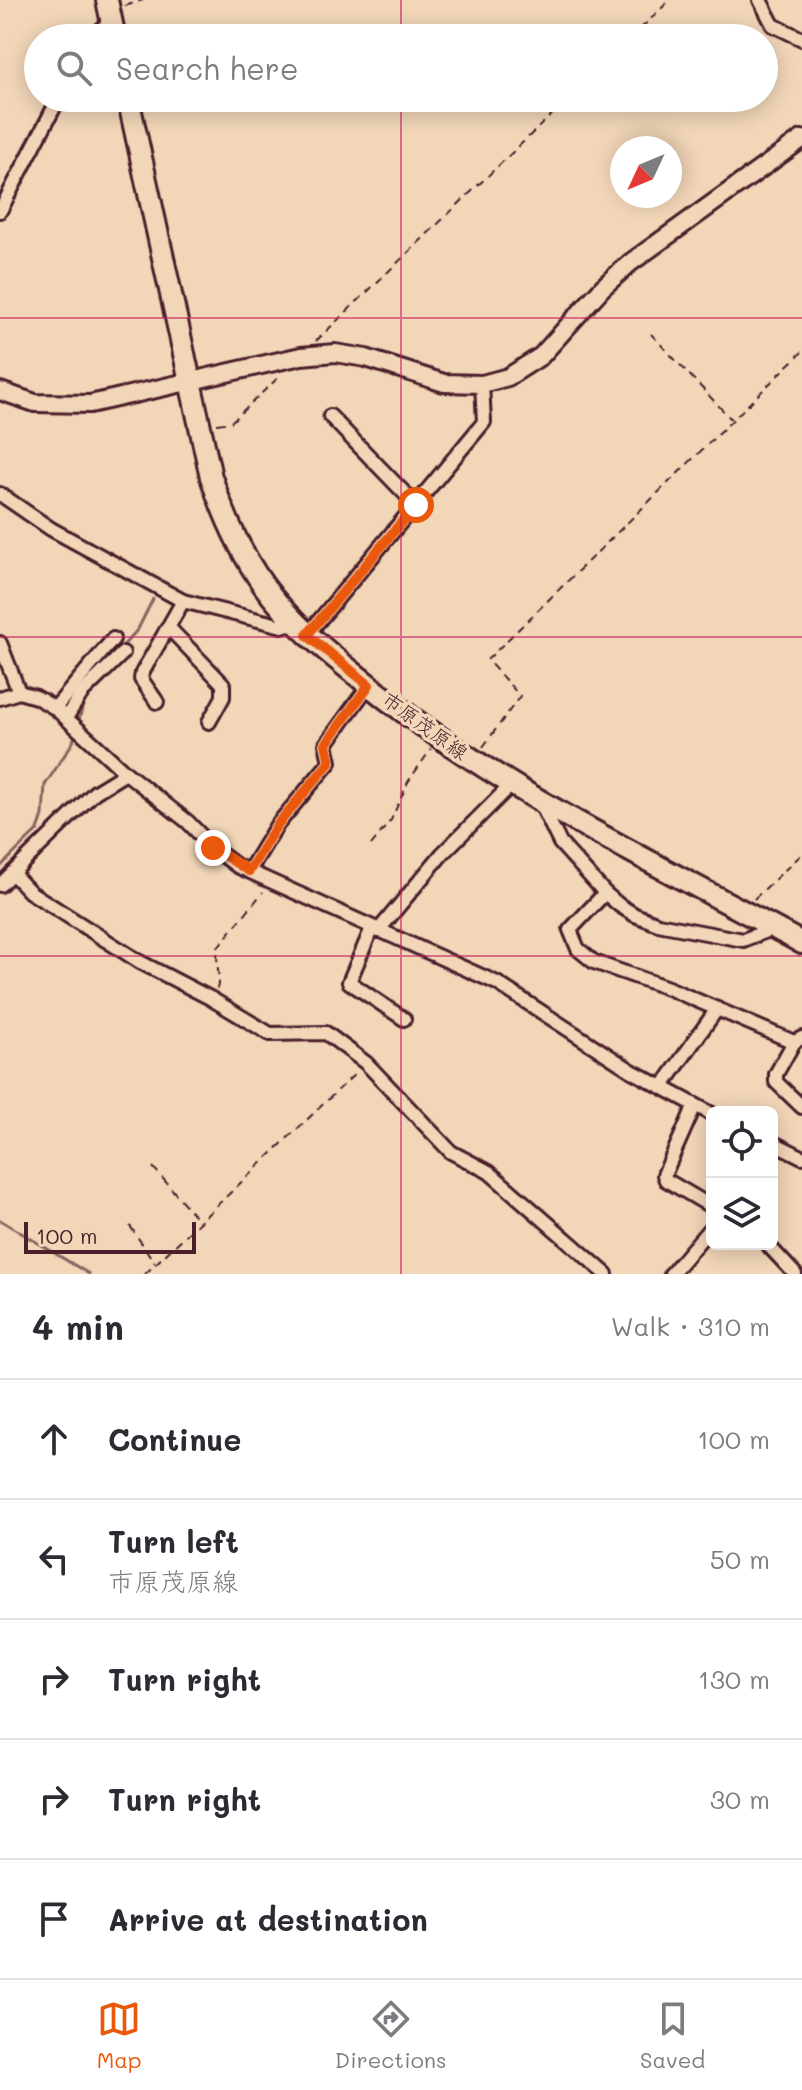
<!DOCTYPE html>
<meta charset="utf-8">
<style>
body{margin:0;font-family:Mali,"Klee One",sans-serif;background:#f7f7f7;color:#2b2b33}
.controls{position:absolute;right:24px;bottom:24px;display:grid;overflow:hidden;border-radius:12px;box-shadow:0 4px 20px #0003}
.controls button{width:72px;height:72px;display:grid;place-items:center;padding:0;border:0;border-bottom:2px solid #e1e1e2;background:#fff;color:#2b2b33;font:40px sans-serif}
.compass{position:absolute;left:610px;top:136px;width:72px;height:72px;border-radius:50%;background:#fff;box-shadow:0 4px 20px #0003;rotate:226deg}
.scale{position:absolute;left:24px;bottom:20px;width:172px;box-sizing:border-box;padding-left:8px;border:4px solid #4a1f2b;border-top:0;font-size:22px;line-height:28px;white-space:nowrap;color:#4a1f2b;-webkit-text-stroke:6px #f1d6b8;paint-order:stroke}
.stop{position:absolute;width:24px;height:24px;margin:-18px;border:6px solid #ea580c;border-radius:50%;background:#fff}
.stop.end{background:#ea580c;border-color:#fff;box-shadow:0 2px 8px #0008}
.list{margin:0;padding:0;list-style:none}
h2{display:flex;justify-content:space-between;align-items:center;height:104px;margin:0;padding:0 32px;font-size:34px}
h2 small{font-size:26px;font-weight:400;color:#7c7c81}
.list li{display:grid;grid-template-columns:52px 1fr auto;gap:24px;align-items:center;box-sizing:border-box;height:120px;padding:0 32px;border-top:2px solid #e1e1e2}
.list b{display:block;font-size:30px;white-space:nowrap}
.list p{margin:0;font-size:26px;white-space:nowrap;color:#7c7c81}
.list em{font-size:26px;font-style:normal;color:#7c7c81}
.icon{flex:none;width:44px;height:44px;fill:none;stroke:currentColor;stroke-width:2;stroke-linecap:round;stroke-linejoin:round}
.map{position:relative;flex:none;width:802px;height:1274px;overflow:hidden}
.search{position:absolute;background:#fff;box-shadow:0 4px 20px #0003;left:24px;right:24px;top:24px;height:88px;display:flex;align-items:center;gap:20px;box-sizing:border-box;padding:0 28px;border-radius:44px;color:#7c7c81;font-size:30px}
.sheet{height:704px;background:#fff}
nav{display:flex;justify-content:space-around;align-items:center;box-sizing:border-box;height:112px;border-top:2px solid #e1e1e2;background:#fff;font-size:22px;color:#7c7c81}
nav a{display:grid;justify-items:center;gap:4px}
nav .on{color:#ea580c}
.map>svg:first-child{display:block}
.lines{fill:none;stroke-linecap:round;stroke-linejoin:round}
.stream{stroke:#88635f;stroke-width:3}
.minor-casing{stroke:#4a1f2b;stroke-width:18}
.tertiary-casing{stroke:#4a1f2b;stroke-width:22}
.primary-casing{stroke:#4a1f2b;stroke-width:26}
.path{stroke:#4a1f2b;stroke-width:2;stroke-dasharray:8 6;stroke-linecap:butt}
.minor{stroke:#f1d6b8;stroke-width:12}
.tertiary{stroke:#f1d6b8;stroke-width:16}
.primary{stroke:#f1d6b8;stroke-width:20}
.route{stroke:#ea580c;stroke-width:10}
.grid{fill:none;stroke:#c2185b;stroke-width:2;stroke-opacity:0.55}
.labels{text-anchor:middle;stroke-width:7;stroke-linejoin:round;paint-order:stroke}
.street-label{font-size:20px;fill:#4a1f2b;stroke:#f1d6b8}
</style>
<div class="map">
<svg width="802" height="1274" viewBox="0 0 802 1274">
<rect width="100%" height="100%" fill="#f1d6b8"/>
<filter id="ink" filterUnits="userSpaceOnUse"><feTurbulence type="fractalNoise" baseFrequency=".0125" numOctaves="2"/><feDisplacementMap in="SourceGraphic" scale="16" xChannelSelector="R" yChannelSelector="G"/><feConvolveMatrix kernelMatrix="1 2 1 2 8 2 1 2 1" color-interpolation-filters="sRGB"/></filter>
<g filter="url(#ink)">
<g class="lines">
<g class="stream">
<path d="M120,649L138,629L153,599"/>
<path d="M78,724L85,697"/>
<path d="M0,867L38,830L43,815L45,785L73,742L76,731"/>
<path d="M0,1220L89,1274"/>
</g>
<g class="minor-casing">
<g id="minor">
<path d="M760,0L773,25L802,39"/>
<path d="M91,38L112,20"/>
<path d="M0,211L59,98"/>
<path d="M330,416L416,505"/>
<path d="M0,494L51,529L183,601L282,626L294,622"/>
<path d="M169,628L223,684V697L209,722"/>
<path d="M307,635L484,422L482,384"/>
<path d="M0,643L19,692"/>
<path d="M0,698L19,692L36,697L55,708L126,773L188,822L213,848L237,866L497,983L632,1071L712,1114"/>
<path d="M157,702L141,679L142,673L183,601"/>
<path d="M55,708L113,639"/>
<path d="M66,718L81,694L123,653"/>
<path d="M541,804L560,843L605,893L619,905L635,915L658,924L743,940L774,928"/>
<path d="M249,871L277,825L330,762L326,744L369,685"/>
<path d="M12,873L30,892L140,962L210,998L270,1034L326,1033L366,1063L451,1152L489,1172L606,1274"/>
<path d="M0,885L95,792L126,773"/>
<path d="M605,893L570,930L578,949L594,962L668,988L794,1042L802,1038"/>
<path d="M372,928L349,982L404,1019"/>
<path d="M378,931L442,854L512,784"/>
<path d="M794,1042L776,1074V1082L802,1107"/>
<path d="M662,1087L717,1009"/>
<path d="M695,1105L664,1175L666,1180L712,1207"/>
<path d="M772,1142L802,1157"/>
<path d="M767,1244L795,1274"/>
<path d="M671,1274L712,1226"/>
</g>
</g>
<g class="tertiary-casing">
<path id="tertiary" d="M0,391L35,403L90,404L301,356L335,353L366,358L444,383L482,384L508,377L541,356L603,287L630,263L802,139"/>
</g>
<g class="primary-casing">
<g id="primary">
<path d="M107,0L115,38"/>
<path d="M128,98L211,477C224,516 240,552 264,586C291,623 325,650 360,678C494,788 651,860 802,943"/>
</g>
</g>
<g class="path">
<path d="M125,6L143,0"/>
<path d="M631,38L670,0"/>
<path d="M651,334L731,419"/>
<path d="M316,341L569,98"/>
<path d="M217,424L231,422L280,376"/>
<path d="M483,747L520,696L487,660L802,352"/>
<path d="M371,845L391,820L408,782L431,749"/>
<path d="M754,899L802,854"/>
<path d="M217,989C221,975 215,962 218,947L263,892"/>
<path d="M153,1167L199,1221"/>
<path d="M130,1226L155,1263"/>
<path d="M145,1274L357,1072"/>
</g>
<use href="#minor" class="minor"/>
<use href="#tertiary" class="tertiary"/>
<use href="#primary" class="primary"/>
</g>
</g>
<g class="lines" filter="url(#ink)">
<path class="route" d="M213,848L249,871L277,825L330,762L326,744L369,685L307,635L416,505"/>
</g>
<path class="grid" d="M401,0V38M401,98V1274M0,318H802M0,637H802M0,956H802"/>
<g class="labels">
<g class="street-label">
<text transform="translate(425 726) rotate(36)" y="7">市原茂原線</text>
</g>
</g>
</svg>
<div class="controls">
<button><svg class="icon" aria-label="locate" viewBox="0 0 24 24"><circle cx="12" cy="12" r="6"/><path d="M12 2v4M12 18v4M2 12h4M18 12h4"/></svg></button>
<button><svg class="icon" aria-label="layers" viewBox="0 0 24 24"><path d="M12 4l9 5-9 5-9-5zM3 14l9 5 9-5"/></svg></button>
</div>
<svg class="compass" viewBox="-18 -18 36 36"><path d="M0-13l5 13h-10z" fill="#e53935"/><path d="M0 13l5-13h-10z" fill="#7c7c81"/></svg>
<div class="scale">100 m</div>
<div class="stop" style="left:416px;top:505px"></div>
<div class="stop end" style="left:213px;top:848px"></div>
<div class="search"><svg class="icon" aria-label="search" viewBox="0 0 24 24"><circle cx="10" cy="10" r="6"/><path d="M15 15l6 6"/></svg>Search here</div>
</div>
<section class="sheet">
<h2>4 min<small>Walk · 310 m</small></h2>
<ul class="list">
<li><svg class="icon" aria-label="ahead" viewBox="0 0 24 24"><path d="M12 20V5M6 11l6-6 6 6"/></svg><div><b>Continue</b></div><em>100 m</em></li>
<li><svg class="icon" aria-label="left" viewBox="0 0 24 24"><path d="M17 20v-9H6M10 6l-5 5 5 5"/></svg><div><b>Turn left</b><p>市原茂原線</p></div><em>50 m</em></li>
<li><svg class="icon" aria-label="right" viewBox="0 0 24 24"><path d="M7 20v-9h11M14 6l5 5-5 5"/></svg><div><b>Turn right</b></div><em>130 m</em></li>
<li><svg class="icon" aria-label="right" viewBox="0 0 24 24"><path d="M7 20v-9h11M14 6l5 5-5 5"/></svg><div><b>Turn right</b></div><em>30 m</em></li>
<li><svg class="icon" aria-label="arrive" viewBox="0 0 24 24"><path d="M6 21V4h12l-3 4 3 4H6"/></svg><div><b>Arrive at destination</b></div></li>
</ul>
</section>
<nav>
<a class="on"><svg class="icon" aria-label="map" viewBox="0 0 24 24"><path d="M3 6l6-2 6 2 6-2v14l-6 2-6-2-6 2zM9 4v14M15 6v14"/></svg>Map</a>
<a><svg class="icon" aria-label="directions" viewBox="0 0 24 24"><path d="M12 3l9 9-9 9-9-9zM9 14v-3h6M13 9l2 2-2 2"/></svg>Directions</a>
<a><svg class="icon" aria-label="saved" viewBox="0 0 24 24"><path d="M7 4h10v16l-5-4-5 4z"/></svg>Saved</a>
</nav>
